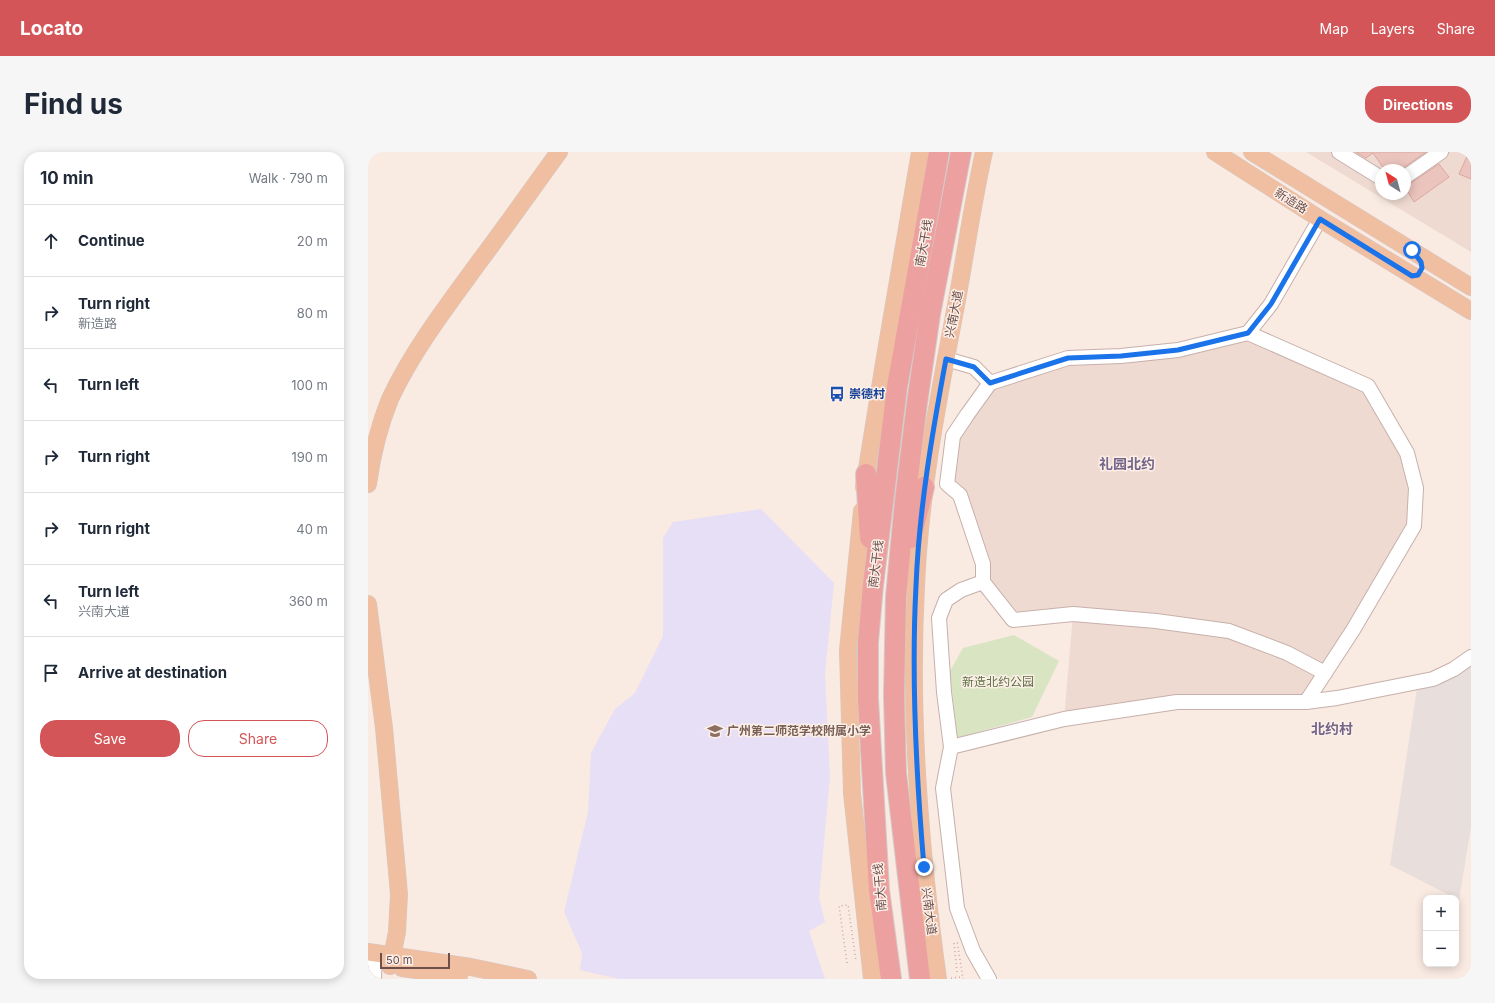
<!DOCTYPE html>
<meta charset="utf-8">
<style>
body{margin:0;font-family:Inter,"Noto Sans SC",sans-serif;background:#f6f6f7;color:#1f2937}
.controls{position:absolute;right:12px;bottom:12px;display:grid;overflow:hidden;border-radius:8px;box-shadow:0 2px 10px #0003}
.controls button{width:36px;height:36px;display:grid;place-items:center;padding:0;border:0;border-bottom:1px solid #e0e1e3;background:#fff;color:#1f2937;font:20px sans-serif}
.compass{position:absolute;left:1007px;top:12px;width:36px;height:36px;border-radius:50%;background:#fff;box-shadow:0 2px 10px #0003;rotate:324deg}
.scale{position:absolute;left:12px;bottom:10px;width:70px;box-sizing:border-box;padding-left:4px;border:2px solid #6d4f4c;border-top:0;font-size:11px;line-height:14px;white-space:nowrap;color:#6d4f4c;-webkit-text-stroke:3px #fcefe7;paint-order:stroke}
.stop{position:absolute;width:12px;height:12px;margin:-9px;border:3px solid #1a73e8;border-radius:50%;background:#fff}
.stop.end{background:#1a73e8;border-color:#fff;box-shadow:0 1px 4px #0008}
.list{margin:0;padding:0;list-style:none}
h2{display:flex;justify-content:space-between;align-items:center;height:52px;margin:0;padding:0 16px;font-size:17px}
h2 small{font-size:13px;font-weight:400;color:#747a83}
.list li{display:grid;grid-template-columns:26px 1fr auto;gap:12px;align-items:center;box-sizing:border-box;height:72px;padding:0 16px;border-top:1px solid #e0e1e3}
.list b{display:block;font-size:15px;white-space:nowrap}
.list p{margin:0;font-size:13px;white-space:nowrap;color:#747a83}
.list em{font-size:13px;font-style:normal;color:#747a83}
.actions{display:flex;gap:8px;padding:12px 16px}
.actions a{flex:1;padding:9px 0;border:1px solid #d45558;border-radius:16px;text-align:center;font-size:14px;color:#d45558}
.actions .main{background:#d45558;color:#fff}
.icon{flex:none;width:22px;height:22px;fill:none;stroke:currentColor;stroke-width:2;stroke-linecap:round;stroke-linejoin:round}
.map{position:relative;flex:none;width:1103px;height:827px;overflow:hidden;border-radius:16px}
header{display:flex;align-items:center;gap:24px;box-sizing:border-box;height:56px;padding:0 20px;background:#d45558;color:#fff}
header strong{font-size:19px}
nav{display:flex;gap:22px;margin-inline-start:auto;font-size:14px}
.intro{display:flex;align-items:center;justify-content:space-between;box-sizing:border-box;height:96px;padding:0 24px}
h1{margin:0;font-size:28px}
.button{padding:10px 18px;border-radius:16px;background:#d45558;color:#fff;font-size:14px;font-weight:700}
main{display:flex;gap:24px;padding:0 24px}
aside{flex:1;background:#fff;border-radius:16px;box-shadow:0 2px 10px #0003}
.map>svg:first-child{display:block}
.residential{fill:#efdad1;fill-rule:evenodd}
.industrial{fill:#e8dfdc}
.education{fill:#e7dff5}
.green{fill:#d8e4c2}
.building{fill:#ebc4bd;stroke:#dba79f}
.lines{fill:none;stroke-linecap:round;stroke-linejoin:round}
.minor-casing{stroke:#c7b0ab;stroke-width:16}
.major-casing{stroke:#d3cac9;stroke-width:18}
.highway-casing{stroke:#d3cac9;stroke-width:22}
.path{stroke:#cfa7a1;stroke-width:1.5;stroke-dasharray:1 3;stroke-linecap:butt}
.minor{stroke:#fff;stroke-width:14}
.major{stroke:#f0bfa1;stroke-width:17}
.highway{stroke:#eca09f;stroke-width:20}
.route{stroke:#1a73e8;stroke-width:5}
.labels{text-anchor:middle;stroke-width:3;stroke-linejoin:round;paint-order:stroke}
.street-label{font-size:12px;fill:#6d4f4c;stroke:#fcefe7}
.transit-label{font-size:12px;font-weight:bold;fill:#164399;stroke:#fcefe7;text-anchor:start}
.park-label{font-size:12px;fill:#5e7145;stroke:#fcefe7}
.education-label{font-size:12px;font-weight:bold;fill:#785e54;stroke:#fcefe7;text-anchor:start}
.quarter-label{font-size:14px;font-weight:bold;fill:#736489;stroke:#fcefe7}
</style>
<header>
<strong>Locato</strong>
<nav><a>Map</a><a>Layers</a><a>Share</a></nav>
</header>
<div class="intro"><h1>Find us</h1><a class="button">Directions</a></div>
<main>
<aside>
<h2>10 min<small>Walk · 790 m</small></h2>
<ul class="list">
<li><svg class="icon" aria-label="ahead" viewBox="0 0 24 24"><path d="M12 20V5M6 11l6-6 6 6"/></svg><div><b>Continue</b></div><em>20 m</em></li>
<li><svg class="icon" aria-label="right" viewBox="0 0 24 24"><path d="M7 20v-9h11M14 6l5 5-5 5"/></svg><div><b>Turn right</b><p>新造路</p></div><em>80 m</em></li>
<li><svg class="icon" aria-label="left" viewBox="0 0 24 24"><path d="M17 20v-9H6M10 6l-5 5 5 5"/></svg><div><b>Turn left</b></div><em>100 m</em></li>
<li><svg class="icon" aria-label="right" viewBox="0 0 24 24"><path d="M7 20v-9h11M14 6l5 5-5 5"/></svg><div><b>Turn right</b></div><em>190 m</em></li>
<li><svg class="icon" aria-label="right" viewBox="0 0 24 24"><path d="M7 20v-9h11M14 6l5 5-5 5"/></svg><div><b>Turn right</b></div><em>40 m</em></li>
<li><svg class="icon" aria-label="left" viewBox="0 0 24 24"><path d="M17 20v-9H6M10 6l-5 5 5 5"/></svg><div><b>Turn left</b><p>兴南大道</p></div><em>360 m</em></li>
<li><svg class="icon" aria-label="arrive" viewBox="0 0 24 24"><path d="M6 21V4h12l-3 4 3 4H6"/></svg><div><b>Arrive at destination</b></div></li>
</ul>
<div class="actions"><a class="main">Save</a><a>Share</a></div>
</aside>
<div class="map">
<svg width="1103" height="827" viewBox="0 0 1103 827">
<rect width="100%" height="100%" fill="#f9eae2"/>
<g class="residential">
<path d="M938,0H1103V100ZM1013,18H1037V42H1013Z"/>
<path d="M880,181L1000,234L1039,301L1046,374L938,550H809L696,567L705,462L645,468L615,430V412L579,332L585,284L622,231L700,206L753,204Z"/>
</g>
<path class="industrial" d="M1103,512V675L1091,748L1022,713L1049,536Z"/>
<path class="education" d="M393,357L466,431L457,522L462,624L451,746L457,770L441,779L457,827H251L212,818L214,801L196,760L220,660L223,601L247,557L267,541L295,484V386L305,370Z"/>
<path class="green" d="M646,483L691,509L664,565L589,586L582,519L595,496Z"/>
<g class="building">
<path d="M988,0H1058L1032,18H1017L1005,1L998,6Z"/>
<path d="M1101,0H1103V27L1091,22Z"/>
<path d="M1071,12L1081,25L1046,50L1037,35Z"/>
</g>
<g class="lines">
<g class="minor-casing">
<g id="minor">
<path d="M971,0L1013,26"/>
<path d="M1037,25L1073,0"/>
<path d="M952,67L903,152L880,181L810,198L753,204L700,206L622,231L599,263L585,284L579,332L592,343L615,412V430L645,468L705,462L788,469L861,479L919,501L957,521"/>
<path d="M880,181L1000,234L1039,301L1048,336L1046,374L985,478L938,550"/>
<path d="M578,207L606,215L622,231"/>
<path d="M615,430L593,438L578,448L571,466L576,540L583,595L575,636L589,756L605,799L621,827"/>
<path d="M583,595L696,567L809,550H938L969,546L1065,527L1086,517L1103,505"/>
<path d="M6,827L7,800"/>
</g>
</g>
<g class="major-casing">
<g id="major">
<path d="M847,0L952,67L1103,159"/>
<path d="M884,0L1103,135"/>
<path d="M0,332C4,303 11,274 22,247C45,198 79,154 111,110C138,74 164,37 191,0"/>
<path d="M496,335L517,205L552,0"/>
<path d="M494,359L480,498L484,641L504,827"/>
<path d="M0,452L16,576L31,742L29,780L22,814"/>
<path d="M0,800L103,815L160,827"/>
<path d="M34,816L91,824"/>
<path d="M570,827C552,697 541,566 548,434C552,338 571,243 589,148C598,99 605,49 616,0"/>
</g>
</g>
<g class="highway-casing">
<g id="highway">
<path d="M498,322L502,386"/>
<path d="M543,386L556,335"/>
<path d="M523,827L511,738L500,547V490L505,433L529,235L571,0"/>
<path d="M552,827L528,621L526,543L528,445L537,349L549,251L562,162L593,0"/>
</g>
</g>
<g class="path">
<path d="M590,795L595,827"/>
<path d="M479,811L471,754L480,753L488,809"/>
<path d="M589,820L586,791H590"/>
<path d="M583,826L595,825"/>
</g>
<use href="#minor" class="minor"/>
<use href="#major" class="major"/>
<use href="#highway" class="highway"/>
</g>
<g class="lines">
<path class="route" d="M556,715C548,621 543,528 548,434C551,358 564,282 578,207L606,215L622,231L700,206L753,204L810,198L880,181L903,152L952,67L1044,124L1050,123L1054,116L1053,110L1044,98"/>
</g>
<defs>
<g id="bus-bare" transform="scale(1.2)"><path d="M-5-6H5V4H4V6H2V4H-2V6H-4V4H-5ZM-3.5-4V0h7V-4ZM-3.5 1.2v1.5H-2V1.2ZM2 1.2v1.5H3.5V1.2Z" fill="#1a4fb4" stroke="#fcefe7" stroke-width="2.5" paint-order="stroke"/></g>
<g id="school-bare" transform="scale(1.2)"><path d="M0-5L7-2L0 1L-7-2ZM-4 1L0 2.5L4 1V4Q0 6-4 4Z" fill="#8d6e63" stroke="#fcefe7" stroke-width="2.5" paint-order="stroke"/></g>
</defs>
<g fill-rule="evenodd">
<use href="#bus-bare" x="469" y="242"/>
<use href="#school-bare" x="347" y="579"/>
</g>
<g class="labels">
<g class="street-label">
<text transform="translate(923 49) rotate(32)" y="4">新造路</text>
<text transform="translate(556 91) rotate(-80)" y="4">南大干线</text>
<text transform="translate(586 162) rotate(-79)" y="4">兴南大道</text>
<text transform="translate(508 412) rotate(-83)" y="4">南大干线</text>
<text transform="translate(512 735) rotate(-95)" y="4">南大干线</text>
<text transform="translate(561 759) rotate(83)" y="4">兴南大道</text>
</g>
<g class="transit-label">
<text x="481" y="246">崇德村</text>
</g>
<g class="park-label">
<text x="630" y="534">新造北约公园</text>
</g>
<g class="education-label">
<text x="359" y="583">广州第二师范学校附属小学</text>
</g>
<g class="quarter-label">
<text x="759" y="317">礼园北约</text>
<text x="964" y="582">北约村</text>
</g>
</g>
</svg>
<div class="controls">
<button>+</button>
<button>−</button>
</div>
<svg class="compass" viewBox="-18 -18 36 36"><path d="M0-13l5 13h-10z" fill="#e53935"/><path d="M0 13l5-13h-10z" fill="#747a83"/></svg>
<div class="scale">50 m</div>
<div class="stop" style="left:1044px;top:98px"></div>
<div class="stop end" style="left:556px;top:715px"></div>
</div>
</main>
